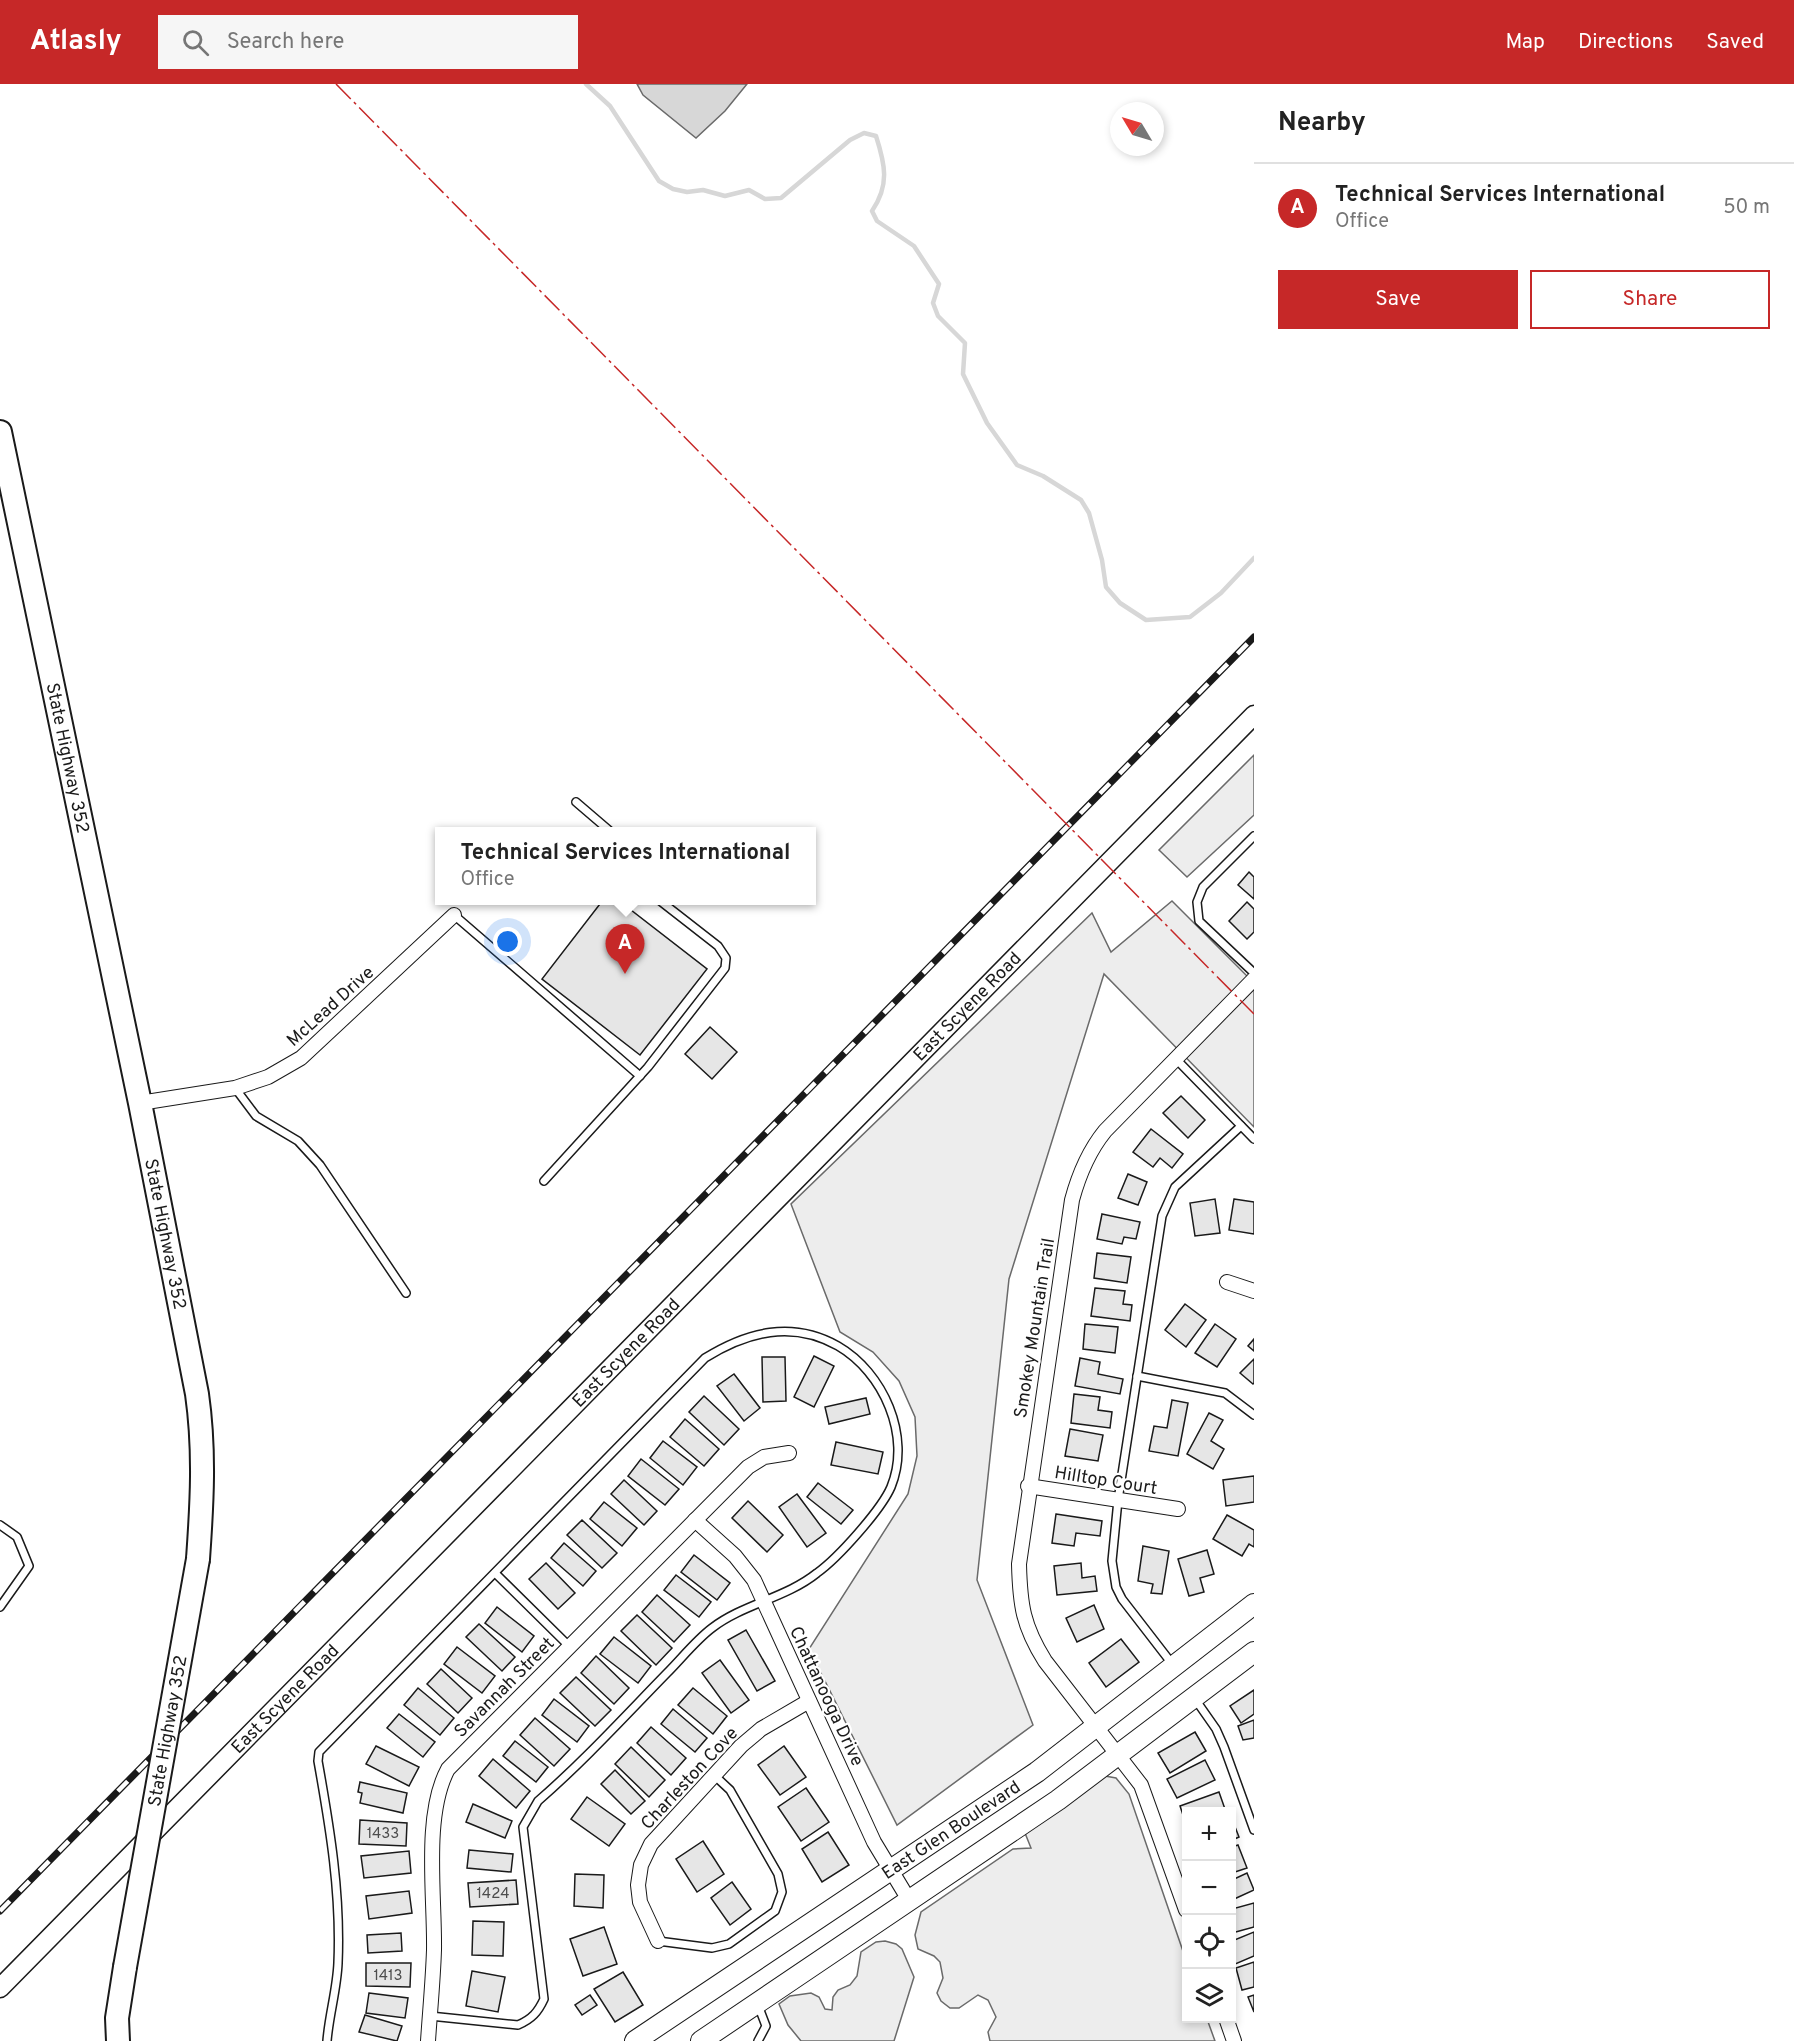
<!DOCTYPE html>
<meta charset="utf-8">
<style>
body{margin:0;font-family:Overpass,sans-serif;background:#f6f6f6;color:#222}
.controls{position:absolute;right:18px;bottom:18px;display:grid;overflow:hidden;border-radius:0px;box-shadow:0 3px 9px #0003}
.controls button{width:54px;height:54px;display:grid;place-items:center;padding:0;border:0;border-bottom:2px solid #e0e0e0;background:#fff;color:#222;font:30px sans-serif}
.compass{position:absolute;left:1110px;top:18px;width:54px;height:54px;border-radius:50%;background:#fff;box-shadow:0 3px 9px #0003;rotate:308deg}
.you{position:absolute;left:508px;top:858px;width:21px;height:21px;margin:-15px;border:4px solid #fff;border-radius:50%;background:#1a73e8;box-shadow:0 0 0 9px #1a73e833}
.badge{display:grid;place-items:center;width:39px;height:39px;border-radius:50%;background:#c62828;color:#fff;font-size:20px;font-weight:700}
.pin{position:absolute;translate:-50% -50px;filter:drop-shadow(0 2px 3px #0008)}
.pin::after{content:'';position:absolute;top:32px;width:21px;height:18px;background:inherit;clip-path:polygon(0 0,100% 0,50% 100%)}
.popup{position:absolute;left:435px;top:743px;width:381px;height:78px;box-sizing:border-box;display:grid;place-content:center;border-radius:0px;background:#fff;filter:drop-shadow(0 2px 4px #0005);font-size:20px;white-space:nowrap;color:#767676}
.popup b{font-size:22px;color:#222}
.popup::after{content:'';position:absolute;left:50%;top:100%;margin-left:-12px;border:12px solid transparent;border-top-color:#fff}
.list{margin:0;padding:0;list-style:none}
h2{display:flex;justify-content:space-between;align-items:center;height:78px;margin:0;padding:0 24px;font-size:26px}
h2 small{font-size:20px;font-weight:400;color:#767676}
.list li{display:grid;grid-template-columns:39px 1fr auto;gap:18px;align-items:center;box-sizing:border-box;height:90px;padding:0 24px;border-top:2px solid #e0e0e0}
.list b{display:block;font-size:22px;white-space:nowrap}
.list p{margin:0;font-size:20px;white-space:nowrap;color:#767676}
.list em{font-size:20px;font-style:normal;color:#767676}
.actions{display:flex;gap:12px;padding:18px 24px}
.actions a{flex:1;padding:14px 0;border:2px solid #c62828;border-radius:0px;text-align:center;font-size:21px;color:#c62828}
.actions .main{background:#c62828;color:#fff}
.icon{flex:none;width:33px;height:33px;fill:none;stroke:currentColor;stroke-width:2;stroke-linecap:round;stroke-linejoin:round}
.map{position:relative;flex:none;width:1254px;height:1957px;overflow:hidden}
header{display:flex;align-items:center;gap:36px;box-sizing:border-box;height:84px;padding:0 30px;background:#c62828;color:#fff}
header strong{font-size:28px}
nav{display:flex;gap:33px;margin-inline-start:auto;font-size:21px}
.search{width:420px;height:54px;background:#f6f6f6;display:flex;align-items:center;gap:15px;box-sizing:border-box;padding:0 21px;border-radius:0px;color:#767676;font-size:22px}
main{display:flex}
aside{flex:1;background:#fff}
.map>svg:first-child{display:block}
.built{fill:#ededed;stroke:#6a6a6a;stroke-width:1.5}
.water{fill:#d7d7d7;stroke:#6a6a6a;stroke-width:1.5}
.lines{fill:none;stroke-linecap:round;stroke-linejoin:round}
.stream{stroke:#d7d7d7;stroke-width:4.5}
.building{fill:#e6e6e6;stroke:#1a1a1a;stroke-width:1.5}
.service-casing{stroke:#1a1a1a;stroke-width:10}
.minor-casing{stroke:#1a1a1a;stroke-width:16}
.tertiary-casing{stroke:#1a1a1a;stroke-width:21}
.secondary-casing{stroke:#1a1a1a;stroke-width:22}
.primary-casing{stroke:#1a1a1a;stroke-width:26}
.service{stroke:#fff;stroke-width:7}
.minor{stroke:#fff;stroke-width:14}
.tertiary{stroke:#fff;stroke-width:18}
.secondary{stroke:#fff;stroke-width:20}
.primary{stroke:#fff;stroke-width:22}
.rail-casing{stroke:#1a1a1a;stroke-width:7}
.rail{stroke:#fff;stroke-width:4.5;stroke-dasharray:14;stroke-linecap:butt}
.primary-bridge-casing{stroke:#1a1a1a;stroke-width:26;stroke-linecap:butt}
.primary-bridge{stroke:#fff;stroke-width:22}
.power{stroke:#c62828;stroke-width:1.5;stroke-dasharray:21 4.5 3 4.5;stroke-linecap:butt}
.labels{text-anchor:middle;stroke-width:4.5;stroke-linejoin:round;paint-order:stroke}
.number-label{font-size:15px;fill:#4d4d4d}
.street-label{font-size:18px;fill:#1a1a1a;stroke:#fff}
</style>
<header>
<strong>Atlasly</strong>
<div class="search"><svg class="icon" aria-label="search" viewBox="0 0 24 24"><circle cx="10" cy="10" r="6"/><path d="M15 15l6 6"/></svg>Search here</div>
<nav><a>Map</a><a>Directions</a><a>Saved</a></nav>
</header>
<main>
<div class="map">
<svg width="1254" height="1957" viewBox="0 0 1254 1957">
<rect width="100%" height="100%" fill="#fff"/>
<g class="built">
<path d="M1254,671V731L1187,793L1159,766Z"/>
<path d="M1172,817L1254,899V1043L1104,890L1009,1195L977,1496L1033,1641L897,1741L809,1565L908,1410L917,1372L915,1333L899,1297L873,1268L840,1248L791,1120L1092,829L1111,868Z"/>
<path d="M1105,1692L1116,1694L1129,1710L1186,1876V1934L1207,1935L1215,1957H990L988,1948L996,1933L988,1916L978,1911L959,1924H950L941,1917L937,1909L943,1894L940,1878L934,1872L918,1865L915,1851L921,1828L1013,1765L1031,1764L1025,1749Z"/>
<path d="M885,1857L896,1860L902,1865L914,1893L894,1957H801L788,1941L779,1920L790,1912L811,1909L819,1913L825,1925L832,1926L833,1913L838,1906L850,1901L857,1892L861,1868L876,1858Z"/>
</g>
<path class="water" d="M637,0H747L725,27L696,54L643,11Z"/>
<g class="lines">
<path class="stream" d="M586,0L610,22L659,97L673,105L687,108L703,106L725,112L749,106L765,115L781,114L850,56L864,49L876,52C885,80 890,101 872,127L877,137L914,162L939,200L933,219L938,232L965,259L963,290L987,339L1017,381L1043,392L1081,416L1089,429L1102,476L1106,503L1120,519L1146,536L1190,533L1221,509L1254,474"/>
</g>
<g class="building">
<path d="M1249,788L1254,793V815L1238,801Z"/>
<path d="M603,816H618L707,885L640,971L542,895Z"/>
<path d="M1247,818L1254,825V848L1247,855L1229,837Z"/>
<path d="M710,943L737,968L712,995L685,970Z"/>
<path d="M1181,1012L1205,1036L1188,1054L1163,1029Z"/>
<path d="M1151,1045L1183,1070L1172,1084L1160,1074L1153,1083L1133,1068Z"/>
<path d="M1128,1090L1147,1098L1138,1121L1118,1114Z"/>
<path d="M1215,1115L1220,1149L1195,1152L1190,1119Z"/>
<path d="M1234,1115L1254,1118V1150L1229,1146Z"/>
<path d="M1102,1130L1140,1138L1136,1155L1124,1153L1122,1160L1097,1155Z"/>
<path d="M1097,1169L1131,1173L1127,1199L1094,1194Z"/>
<path d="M1095,1204L1125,1207L1123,1220L1132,1221L1130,1237L1091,1232Z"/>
<path d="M1185,1220L1206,1236L1186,1263L1165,1246Z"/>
<path d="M1085,1240L1118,1243L1115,1269L1083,1265Z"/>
<path d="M1215,1240L1236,1255L1217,1283L1195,1269Z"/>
<path d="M1254,1255V1267L1248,1262Z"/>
<path d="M814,1272L834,1282L814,1323L794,1313Z"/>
<path d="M762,1273H785L786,1317L763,1318Z"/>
<path d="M1080,1274L1100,1278L1098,1290L1123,1295L1120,1310L1075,1302Z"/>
<path d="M1254,1275V1299L1253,1300L1240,1289Z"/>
<path d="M734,1290L760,1324L744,1337L717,1302Z"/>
<path d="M1074,1310L1100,1313L1098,1326L1112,1328L1110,1344L1071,1339Z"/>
<path d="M704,1312L739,1345L724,1361L689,1328Z"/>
<path d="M866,1314L870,1330L829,1340L825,1323Z"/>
<path d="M1172,1316L1188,1319L1178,1372L1149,1367L1154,1342L1167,1344Z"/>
<path d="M1209,1329L1223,1336L1211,1357L1224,1365L1213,1385L1187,1370Z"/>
<path d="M685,1335L719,1365L704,1382L670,1353Z"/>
<path d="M1070,1345L1103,1351L1098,1377L1065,1372Z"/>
<path d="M663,1357L697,1383L683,1401L650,1374Z"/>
<path d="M836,1358L883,1368L878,1390L831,1381Z"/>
<path d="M641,1375L679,1405L665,1421L628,1392Z"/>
<path d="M1254,1392V1418L1226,1422L1223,1396Z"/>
<path d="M624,1396L657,1427L644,1441L611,1410Z"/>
<path d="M818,1399L853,1426L841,1440L807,1413Z"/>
<path d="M797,1410L826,1449L807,1463L779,1423Z"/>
<path d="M748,1417L783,1451L767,1468L732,1434Z"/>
<path d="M604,1418L637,1444L622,1462L590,1435Z"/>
<path d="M1056,1430L1102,1437L1100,1452L1076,1449L1074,1462L1052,1459Z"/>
<path d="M1227,1431L1254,1446V1463L1249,1460L1242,1472L1213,1455Z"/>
<path d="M582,1436L617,1469L602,1484L567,1451Z"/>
<path d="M564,1459L596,1487L583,1502L551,1474Z"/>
<path d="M1143,1462L1169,1467L1162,1510L1151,1509L1153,1500L1138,1497Z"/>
<path d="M1207,1466L1214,1490L1200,1494L1204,1508L1189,1512L1178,1475Z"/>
<path d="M694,1471L730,1499L717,1516L681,1488Z"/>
<path d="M546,1479L575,1509L558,1525L529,1495Z"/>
<path d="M1081,1479L1082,1494L1095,1492L1097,1507L1057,1511L1054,1482Z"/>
<path d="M676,1491L711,1518L699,1533L664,1506Z"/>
<path d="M657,1511L690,1541L674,1558L642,1528Z"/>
<path d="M1094,1521L1104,1545L1077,1558L1066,1534Z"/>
<path d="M497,1523L534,1552L522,1568L485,1539Z"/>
<path d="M637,1531L672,1564L656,1581L621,1547Z"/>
<path d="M479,1540L515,1573L502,1587L466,1553Z"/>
<path d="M746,1546L775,1597L757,1607L728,1556Z"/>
<path d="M614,1553L651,1582L638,1599L600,1570Z"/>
<path d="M1121,1555L1139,1578L1106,1603L1089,1579Z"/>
<path d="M457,1563L495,1592L482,1609L444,1580Z"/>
<path d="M596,1572L629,1604L614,1620L581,1589Z"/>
<path d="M720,1576L749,1616L731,1629L702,1589Z"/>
<path d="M441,1585L472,1614L458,1629L427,1600Z"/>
<path d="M576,1593L611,1626L595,1642L560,1609Z"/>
<path d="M418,1604L454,1634L440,1651L404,1621Z"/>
<path d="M693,1604L727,1632L713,1650L678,1621Z"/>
<path d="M1254,1606V1630L1241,1639L1230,1622Z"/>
<path d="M554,1615L589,1642L577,1658L542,1631Z"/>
<path d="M673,1625L707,1654L695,1668L661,1640Z"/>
<path d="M399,1630L435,1658L423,1673L387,1644Z"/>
<path d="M535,1634L570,1665L554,1682L520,1651Z"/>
<path d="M1254,1636V1654L1243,1656L1238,1642Z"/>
<path d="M651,1643L686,1674L671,1691L637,1659Z"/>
<path d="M1195,1648L1206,1667L1170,1689L1158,1669Z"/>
<path d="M515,1657L548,1683L536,1698L503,1672Z"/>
<path d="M376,1662L419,1683L409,1702L366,1680Z"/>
<path d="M784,1662L806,1693L780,1711L758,1681Z"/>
<path d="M631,1663L665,1696L649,1713L615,1680Z"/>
<path d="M493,1675L530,1707L516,1724L479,1692Z"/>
<path d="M1205,1676L1215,1696L1177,1714L1167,1695Z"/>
<path d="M615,1686L645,1717L631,1730L601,1700Z"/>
<path d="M360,1698L407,1709L403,1729L360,1719L362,1709L358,1708Z"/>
<path d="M806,1704L829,1738L801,1757L778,1723Z"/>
<path d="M1219,1708L1226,1728H1186V1740L1180,1722Z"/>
<path d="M587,1713L625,1740L609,1762L571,1735Z"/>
<path d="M473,1720L512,1737L505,1754L466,1738Z"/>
<path d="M1232,1735L1239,1753L1232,1756Z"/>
<path d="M360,1736L407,1739L406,1762L359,1760Z"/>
<path d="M828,1748L849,1781L822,1798L802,1765Z"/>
<path d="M703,1757L724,1790L697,1808L676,1775Z"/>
<path d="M1238,1761L1247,1784L1232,1789V1763Z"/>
<path d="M469,1766L513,1770L511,1788L467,1784Z"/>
<path d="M409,1767L411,1789L364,1794L361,1772Z"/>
<path d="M1247,1789L1254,1806L1232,1816V1796Z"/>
<path d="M575,1790L604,1791L603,1824L574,1822Z"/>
<path d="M516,1796L518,1820L470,1823L468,1799Z"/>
<path d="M732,1798L751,1825L730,1841L711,1814Z"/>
<path d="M409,1807L412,1829L369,1835L366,1812Z"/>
<path d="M1254,1819V1843L1232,1849V1825Z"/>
<path d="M473,1837L504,1838L503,1872L472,1871Z"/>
<path d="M604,1843L617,1880L583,1892L570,1855Z"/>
<path d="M1254,1848V1872L1233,1881L1232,1857Z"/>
<path d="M401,1849L402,1867L368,1869L367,1851Z"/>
<path d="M1254,1878V1903L1242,1906L1236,1884Z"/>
<path d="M366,1879H411L410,1903L366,1902Z"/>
<path d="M472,1887L505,1893L498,1928L466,1922Z"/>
<path d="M623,1888L643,1921L615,1938L594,1905Z"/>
<path d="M369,1909L408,1914L405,1934L366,1929Z"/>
<path d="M590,1911L597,1921L582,1931L575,1921Z"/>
<path d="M1254,1911V1928L1248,1913Z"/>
<path d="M365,1931L402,1942L397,1957L359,1948Z"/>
</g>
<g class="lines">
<g class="service-casing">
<g id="service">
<path d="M576,718L611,748"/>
<path d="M1254,752L1203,803L1197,818L1199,837L1254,889"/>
<path d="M454,831L640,992"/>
<path d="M1176,975L1254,1055"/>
<path d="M235,1004L256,1032L298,1057L320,1081L406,1209"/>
<path d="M544,1097L648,983L725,884L726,874L718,862L659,816"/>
<path d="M1137,1292L1225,1309L1254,1331"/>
<path d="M0,1441L17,1453L29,1482L0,1523"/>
<path d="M495,1489L569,1562"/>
<path d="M1173,1581L1122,1515L1116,1503L1112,1477L1118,1416L1162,1132L1175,1103L1241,1042"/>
<path d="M1195,1615L1216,1645L1224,1663L1254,1746"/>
<path d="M658,1857L712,1864L729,1860L775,1827L782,1808L778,1790L730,1706L714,1691"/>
<path d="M327,1957C329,1931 337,1905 338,1879C341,1810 330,1744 318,1677L319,1668L705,1274C747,1248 792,1236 838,1262C883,1288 912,1352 891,1403C881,1426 838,1474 817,1489C786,1514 743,1520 712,1544C696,1556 682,1574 667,1589C625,1632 584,1677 538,1717L523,1743L544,1915C538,1928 532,1935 518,1941L430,1932"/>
<path d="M758,1957L766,1942L758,1921"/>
</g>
</g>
<g class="minor-casing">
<g id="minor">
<path d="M140,1019L235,1004L268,993L301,974L454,831"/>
<path d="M1227,1198L1254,1207"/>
<path d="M1028,1402L1178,1425"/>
<path d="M695,1436L735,1472L754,1496L874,1758L909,1816"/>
<path d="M1186,1826L1141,1701L1045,1577C1023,1542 1020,1521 1019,1480L1072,1116C1079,1090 1088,1068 1105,1047L1254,895"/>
<path d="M658,1857L640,1818L638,1801L641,1781L651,1760L741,1662L761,1645L809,1617"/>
<path d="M1226,1934L1234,1957"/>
<path d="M428,1957C430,1927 433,1896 434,1866C435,1813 423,1731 448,1685L748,1383L764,1373L789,1369"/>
</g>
</g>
<g class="tertiary-casing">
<g id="tertiary">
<path id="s1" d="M0,1904L1254,631"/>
</g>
</g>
<g class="secondary-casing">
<g id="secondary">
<path id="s2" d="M635,1957L1037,1688L1254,1520"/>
<path d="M701,1957L1058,1716L1254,1568"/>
</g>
</g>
<g class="primary-casing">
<g id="primary">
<path id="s3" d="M0,348L140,1019L197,1310C205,1366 202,1419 198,1475"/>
<path d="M118,1957L117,1934L125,1883"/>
</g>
</g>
<use href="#service" class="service"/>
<use href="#minor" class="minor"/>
<use href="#tertiary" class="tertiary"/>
<use href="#secondary" class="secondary"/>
<use href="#primary" class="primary"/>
<g class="rail-casing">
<path id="rail" d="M0,1827L1254,553"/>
</g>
<use href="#rail" class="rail"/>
<g class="primary-bridge-casing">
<g id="primary-bridge">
<path id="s4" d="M125,1883L198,1475"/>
</g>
</g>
<use href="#primary-bridge" class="primary-bridge"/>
<path class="power" d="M336,0L1254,930"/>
</g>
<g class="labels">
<g class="number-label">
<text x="383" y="1754">1433</text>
<text x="493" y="1814">1424</text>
<text x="388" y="1896">1413</text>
</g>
<g class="street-label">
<text dy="6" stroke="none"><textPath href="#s3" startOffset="333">State Highway 352</textPath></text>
<text transform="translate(330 922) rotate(-42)" y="6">McLead Drive</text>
<text dy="6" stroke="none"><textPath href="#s1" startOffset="1378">East Scyene Road</textPath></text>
<text dy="6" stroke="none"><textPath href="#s3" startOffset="819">State Highway 352</textPath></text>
<text transform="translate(1034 1244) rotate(-81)" y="6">Smokey Mountain Trail</text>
<text dy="6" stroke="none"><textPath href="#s1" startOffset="892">East Scyene Road</textPath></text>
<text transform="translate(1106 1396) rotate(9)" y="6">Hilltop Court</text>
<text transform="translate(504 1603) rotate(-45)" y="6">Savannah Street</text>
<text transform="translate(827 1612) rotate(65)" y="6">Chattanooga Drive</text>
<text dy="6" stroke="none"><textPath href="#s1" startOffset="406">East Scyene Road</textPath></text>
<text dy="6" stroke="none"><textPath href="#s4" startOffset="240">State Highway 352</textPath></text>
<text transform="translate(689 1694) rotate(-47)" y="6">Charleston Cove</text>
<text dy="6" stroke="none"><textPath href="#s2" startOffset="380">East Glen Boulevard</textPath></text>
</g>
</g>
</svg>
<div class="controls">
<button>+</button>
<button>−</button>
<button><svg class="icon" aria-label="locate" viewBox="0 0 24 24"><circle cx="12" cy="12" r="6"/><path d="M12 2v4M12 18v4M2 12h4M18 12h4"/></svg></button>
<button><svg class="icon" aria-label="layers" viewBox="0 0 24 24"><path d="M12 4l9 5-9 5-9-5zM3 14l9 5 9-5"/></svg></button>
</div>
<svg class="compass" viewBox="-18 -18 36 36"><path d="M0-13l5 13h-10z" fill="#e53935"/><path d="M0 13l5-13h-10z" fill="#767676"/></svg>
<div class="you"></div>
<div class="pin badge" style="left:625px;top:890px">A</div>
<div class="popup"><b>Technical Services International</b>Office</div>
</div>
<aside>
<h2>Nearby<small></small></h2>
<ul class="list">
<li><span class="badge">A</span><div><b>Technical Services International</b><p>Office</p></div><em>50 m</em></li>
</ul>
<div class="actions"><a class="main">Save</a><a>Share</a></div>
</aside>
</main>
